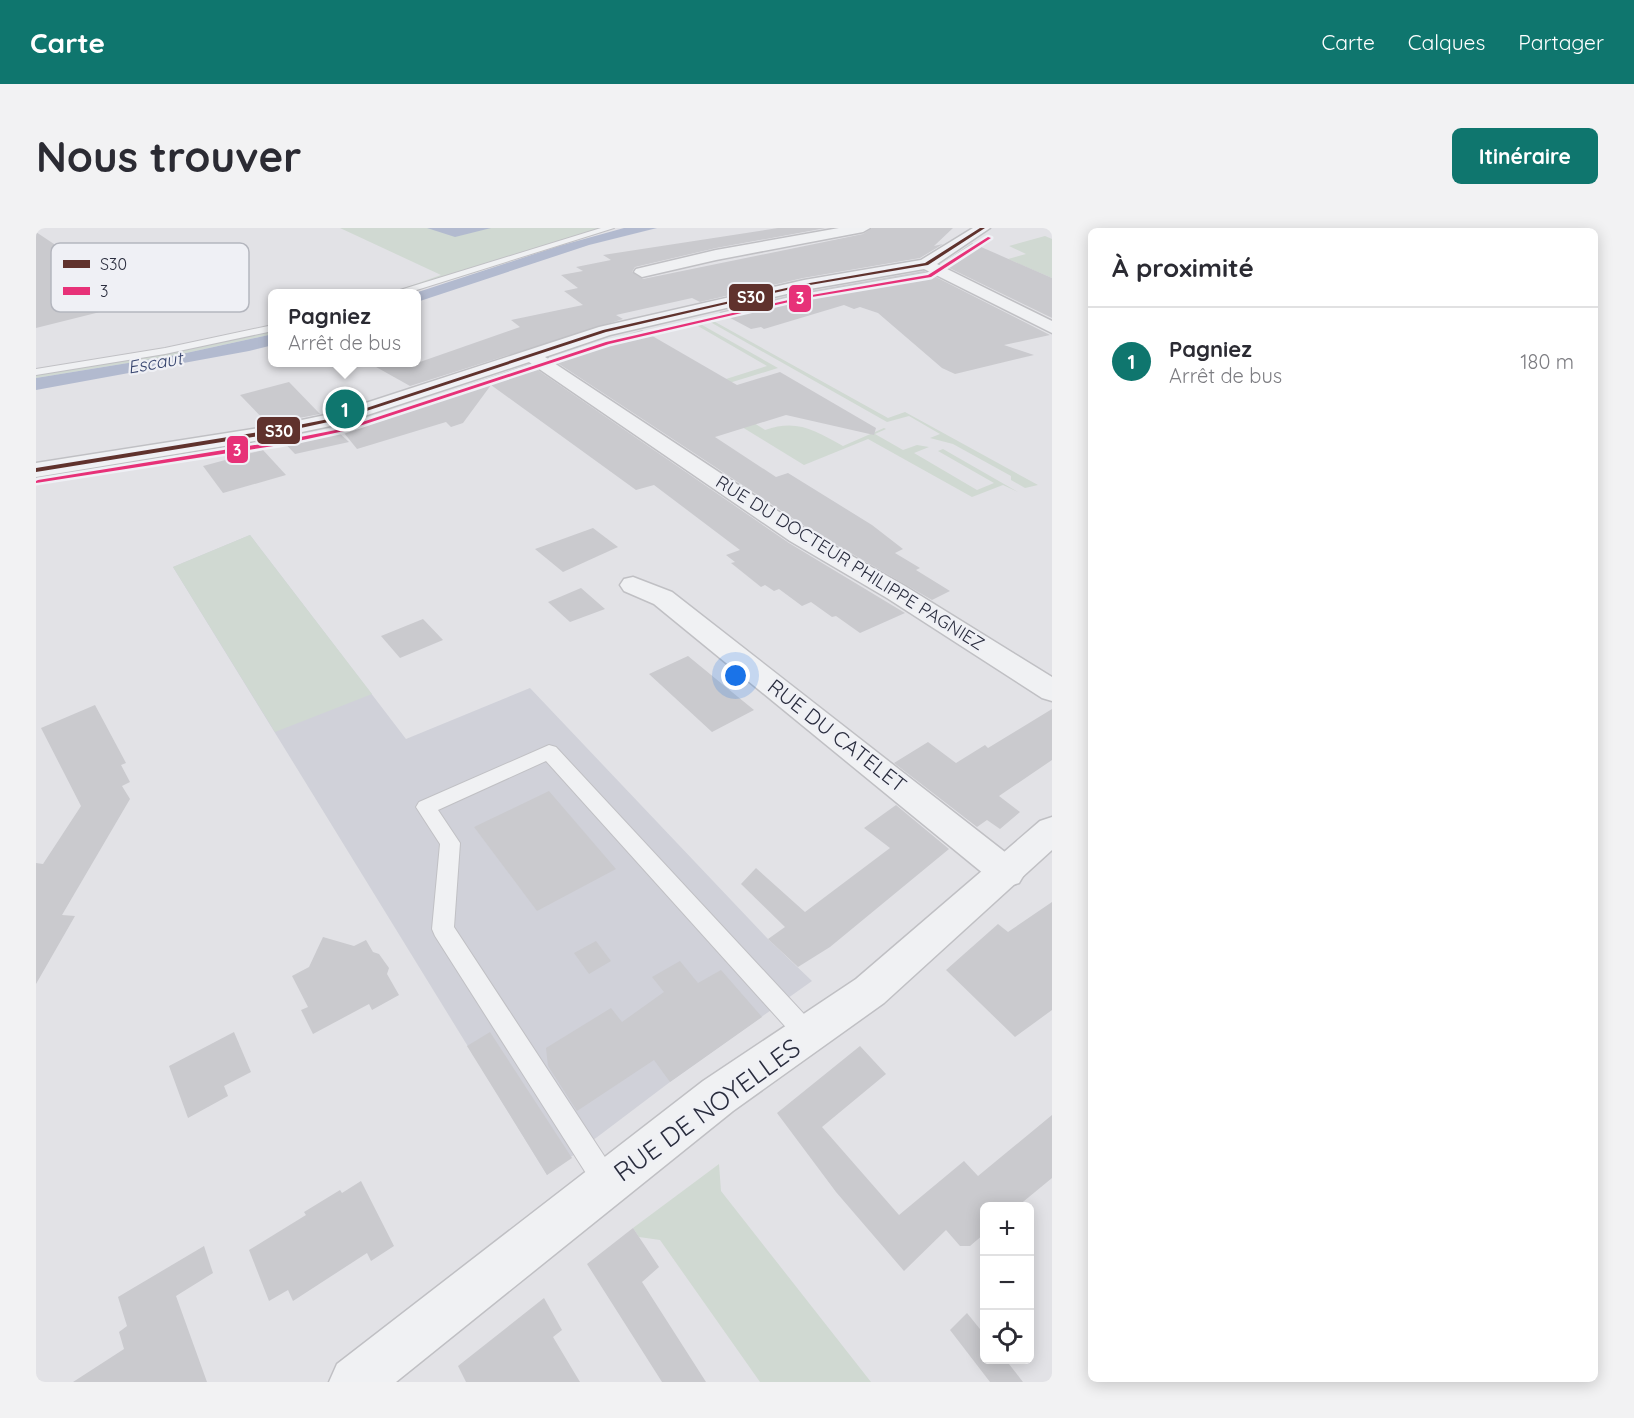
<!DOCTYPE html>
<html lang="fr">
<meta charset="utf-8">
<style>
body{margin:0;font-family:Quicksand,sans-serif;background:#f2f2f3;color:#2b2b33}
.controls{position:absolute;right:18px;bottom:18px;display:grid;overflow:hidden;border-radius:9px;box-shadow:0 3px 15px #0003}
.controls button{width:54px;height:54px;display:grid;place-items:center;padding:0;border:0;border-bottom:2px solid #e1e1e2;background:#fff;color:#2b2b33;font:30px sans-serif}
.you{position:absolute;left:700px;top:448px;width:21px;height:21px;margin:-15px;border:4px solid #fff;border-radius:50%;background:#1a73e8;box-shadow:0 0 0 9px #1a73e833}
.badge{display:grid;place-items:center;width:39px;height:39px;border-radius:50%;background:#0f766e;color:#fff;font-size:20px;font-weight:700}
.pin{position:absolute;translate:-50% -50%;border:3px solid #fff;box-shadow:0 2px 6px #0006}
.popup{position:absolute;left:232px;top:61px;width:153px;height:78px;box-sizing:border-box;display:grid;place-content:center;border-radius:9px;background:#fff;filter:drop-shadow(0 2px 4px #0005);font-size:20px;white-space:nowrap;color:#7c7c81}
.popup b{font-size:22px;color:#2b2b33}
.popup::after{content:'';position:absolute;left:50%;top:100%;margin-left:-12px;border:12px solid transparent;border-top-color:#fff}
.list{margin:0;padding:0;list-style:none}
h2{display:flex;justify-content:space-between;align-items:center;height:78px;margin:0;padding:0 24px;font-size:26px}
h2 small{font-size:20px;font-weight:400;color:#7c7c81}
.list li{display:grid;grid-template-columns:39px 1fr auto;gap:18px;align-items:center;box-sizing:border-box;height:108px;padding:0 24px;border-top:2px solid #e1e1e2}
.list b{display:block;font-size:22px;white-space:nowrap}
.list p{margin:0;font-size:20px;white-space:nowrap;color:#7c7c81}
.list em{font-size:20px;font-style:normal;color:#7c7c81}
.icon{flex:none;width:33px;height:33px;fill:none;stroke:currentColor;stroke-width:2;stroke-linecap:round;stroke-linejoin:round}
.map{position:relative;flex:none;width:1016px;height:1154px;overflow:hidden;border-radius:9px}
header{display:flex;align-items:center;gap:36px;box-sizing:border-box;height:84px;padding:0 30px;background:#0f766e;color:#fff}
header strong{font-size:28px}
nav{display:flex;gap:33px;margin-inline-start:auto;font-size:21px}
.intro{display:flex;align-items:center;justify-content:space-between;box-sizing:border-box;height:144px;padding:0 36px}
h1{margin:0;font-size:42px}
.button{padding:15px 27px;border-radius:9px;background:#0f766e;color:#fff;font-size:21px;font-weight:700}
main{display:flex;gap:36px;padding:0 36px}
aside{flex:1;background:#fff;border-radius:9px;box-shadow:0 3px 15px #0003}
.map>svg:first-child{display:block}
.built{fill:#d0d1d9}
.green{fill:#d0d9d2}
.water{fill:#b2bacf}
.building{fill:#cacace}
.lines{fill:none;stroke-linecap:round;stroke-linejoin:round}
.service-casing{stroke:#c0c0c4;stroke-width:2}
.minor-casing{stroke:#c0c0c4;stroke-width:3}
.tertiary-casing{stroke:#c0c0c4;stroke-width:3}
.service{fill:#f0f1f3;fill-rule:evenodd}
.minor{fill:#f0f1f3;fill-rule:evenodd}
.tertiary{fill:#f0f1f3;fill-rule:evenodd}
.bus-1-casing{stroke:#eff0f5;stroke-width:5}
.bus-2-casing{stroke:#eff0f5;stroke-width:5}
.bus-1{fill:#60322d;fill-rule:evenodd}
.bus-2{fill:#e73178;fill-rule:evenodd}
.labels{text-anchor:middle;stroke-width:4.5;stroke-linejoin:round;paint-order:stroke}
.far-water-label{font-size:18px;font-style:italic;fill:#37456f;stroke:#eff0f5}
.far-street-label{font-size:18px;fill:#2a2d3e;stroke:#eff0f5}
.street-label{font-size:21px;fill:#2a2d3e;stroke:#eff0f5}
.near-street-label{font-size:26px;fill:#2a2d3e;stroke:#eff0f5}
.key{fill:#eff0f5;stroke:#b4b6be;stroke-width:1.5}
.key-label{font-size:16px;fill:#2a2d3e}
.line-badge{stroke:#eff0f5;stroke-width:2}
.badge-label{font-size:16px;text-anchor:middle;font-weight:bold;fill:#fff}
</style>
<header>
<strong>Carte</strong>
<nav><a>Carte</a><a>Calques</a><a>Partager</a></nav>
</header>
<div class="intro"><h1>Nous trouver</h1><a class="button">Itinéraire</a></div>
<main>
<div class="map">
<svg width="1016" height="1154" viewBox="0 0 1016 1154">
<rect width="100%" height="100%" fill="#e2e2e6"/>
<path class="built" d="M214,307L370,511L494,460L732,711L776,753L634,854L511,947L137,339Z"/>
<g class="green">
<path d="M304,0H569L357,64L405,47Z"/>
<path d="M1009,8L1016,11V50L972,31L990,26L973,18Z"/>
<path d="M672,90L852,190L869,184L1002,257L989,260L975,252V248L917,216L894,210L904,206L873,188L851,194L669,91Z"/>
<path d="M659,93L742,140L667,163L729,202C761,191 778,202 807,218L848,200L850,201L839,206L867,222L881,217L893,219L878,225L941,262L958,255L902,223L907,221L982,264L967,257L936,269L832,211L768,237L649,164L731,138L655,94Z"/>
<path d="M237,101V106L141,127L0,150V146Z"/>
<path d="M214,307L336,466L239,504L137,339Z"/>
<path d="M683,936L685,963L835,1154H724L624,1012L603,1009L597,1000Z"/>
</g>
<g class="water">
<path d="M391,0H455L419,9Z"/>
<path d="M588,0H621L553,17L381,74V66L379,65L523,18Z"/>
<path d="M237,106V117L213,123L0,162V150L141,127Z"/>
</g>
<g class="building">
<path d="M742,0H790L680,20L599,39L596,44L607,51L827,6L836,0H917L898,18L907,16L884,30L767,50L664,74L656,70L580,87L587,91L374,158L333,135H381L484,99L475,92L547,77L528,63L542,60L525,47L547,43L540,39L575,32L567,27Z"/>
<path d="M0,4L57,42L40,47L84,79L0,100Z"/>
<path d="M936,15L1016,50V90L905,36Z"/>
<path d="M888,43L1014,107L968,117L998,127L919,146L906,140L842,85L824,79L818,81L808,77L728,101L725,99L715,101L683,84L768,64Z"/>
<path d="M606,102L701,157L744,144L840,200L838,207L750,187L679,209L740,249L752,245L836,297L867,321L859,325L884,340L880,342L914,363L896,372L773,301L514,130Z"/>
<path d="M493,136L753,315L869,385L824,405L800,388L796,389L775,374L766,378L743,361L738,363L729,357L725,359L695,335L699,334L690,327L704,322L618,257L600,262L455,157L427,195L415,199L410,194L321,221L304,200Z"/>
<path d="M253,154L284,186L232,196L204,167Z"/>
<path d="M298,200L313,214L259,226L245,211Z"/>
<path d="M227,222L250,247L187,265L167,238Z"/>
<path d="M557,300L582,319L527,344L499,321Z"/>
<path d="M545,360L569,381L534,394L512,374Z"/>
<path d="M387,391L407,412L364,430L345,408Z"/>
<path d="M652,428L680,451L718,482L676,504L613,446Z"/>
<path d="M59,477L90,535L85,537L94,554L86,558L94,571L26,687L39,688L0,756V635L7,636L45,578L5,500Z"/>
<path d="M1016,481V532L963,568L984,584L964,601L951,592L941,599L858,535L892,514L920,535L949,517L952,520Z"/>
<path d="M513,563L580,641L501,683L438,599Z"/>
<path d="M860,577L913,621L794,719L762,739L732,711L749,699L705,656L720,640L769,684L854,620L828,600Z"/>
<path d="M1016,674V782L979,809L910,742L962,696L972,704Z"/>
<path d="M287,709L318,718L330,712L337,724L343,726L353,740L351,746L363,767L336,782L333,776L277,806L265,782L272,779L256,748L273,739Z"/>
<path d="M560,713L575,733L553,746L538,725Z"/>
<path d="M644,733L662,755L685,742L726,789L634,854L618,832L541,883L512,838L510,820L575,780L586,794L628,764L616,749Z"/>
<path d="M198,804L215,844L188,858L192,868L152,890L133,838Z"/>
<path d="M454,804L536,930L511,947L431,818Z"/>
<path d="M824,818L850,846L786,899L863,987L928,933L942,948L1016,887V950L982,978H948V1006L934,1018H924L910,1002L868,1043L800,964L741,885Z"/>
<path d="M325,953L358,1018L335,1033L331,1025L257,1073L252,1062L233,1073L213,1022L270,987L268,984L304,962L306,965Z"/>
<path d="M597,1000L623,1039L606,1054L670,1154H626L551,1036Z"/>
<path d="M168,1018L177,1045L140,1068L171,1154H37L88,1121L83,1104L91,1098L82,1069Z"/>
<path d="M508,1070L526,1102L517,1109L544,1154H430L422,1138Z"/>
<path d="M931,1085L948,1106V1131H969L987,1154H954L914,1102Z"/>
</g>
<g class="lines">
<g class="service-casing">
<g id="service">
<path d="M565,0H578L368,66H351Z"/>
<path d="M237,97V103L129,126L0,147V141L129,120Z"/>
<path d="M513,517L520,519L781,800L785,808L781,816L773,819L765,816L510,533L402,582L424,615L418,699L580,946L584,955L580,964L571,968L562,964L399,708L396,701L404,616L380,579L383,574Z"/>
</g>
</g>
<g class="minor-casing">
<g id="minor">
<path d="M803,0H834L827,4L680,32L606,49L598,44L600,41L680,22Z"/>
<path d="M937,0H954L901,36L1016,93V105L888,41L768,62L574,107L509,129L772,303L869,358L1016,449V473L1006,470L851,370L754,313L493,134L304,196L242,209L0,249V235L242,197L299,185L563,99L768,52L885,32Z"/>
<path d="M597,349L636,364L983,635L989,645L983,655L971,659L959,655L618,376L588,363L584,357L588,351Z"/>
</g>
</g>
<g class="tertiary-casing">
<path id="tertiary" d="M1016,589V622L848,775L697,883L360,1154H293L301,1136L667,853L820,751L1004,593Z"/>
</g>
<use href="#service" class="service"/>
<use href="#minor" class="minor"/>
<use href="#tertiary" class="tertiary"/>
<g class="bus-1-casing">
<path id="bus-1" d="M944,0H949L892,37L768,58L570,104L306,191L242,205L0,244V240L242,201L303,189L567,102L768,56L889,35Z"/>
</g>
<g class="bus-2-casing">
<path id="bus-2" d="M952,9L955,10L895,49L770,70L573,116L308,203L244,217L0,255V253L2,252L244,213L305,201L570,114L770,68L892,47Z"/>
</g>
<use href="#bus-1" class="bus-1"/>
<use href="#bus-2" class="bus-2"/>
</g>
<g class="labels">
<g class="far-water-label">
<text transform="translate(119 135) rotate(-10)" y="6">Escaut</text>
</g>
<g class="far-street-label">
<text transform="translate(814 335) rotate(32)" y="6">RUE DU DOCTEUR PHILIPPE PAGNIEZ</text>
</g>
<g class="street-label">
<text transform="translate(801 508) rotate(38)" y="7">RUE DU CATELET</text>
</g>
<g class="near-street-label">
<text transform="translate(671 882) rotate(-36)" y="9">RUE DE NOYELLES</text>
</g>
</g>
<rect x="15" y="15" width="198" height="69" rx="9" class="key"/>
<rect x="27" y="32" width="27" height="8" fill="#60322d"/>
<rect x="27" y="59" width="27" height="8" fill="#e73178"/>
<g class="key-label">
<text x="64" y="42">S30</text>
<text x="64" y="69">3</text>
</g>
<g class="line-badge">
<rect x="692" y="55" width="46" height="29" rx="6" fill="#60322d"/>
<rect x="752" y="56" width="24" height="29" rx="6" fill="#e73178"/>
<rect x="220" y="188" width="45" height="29" rx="6" fill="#60322d"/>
<rect x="190" y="207" width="23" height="29" rx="6" fill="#e73178"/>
</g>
<g class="badge-label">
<text x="715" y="75">S30</text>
<text x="764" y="76">3</text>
<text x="243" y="209">S30</text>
<text x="201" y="228">3</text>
</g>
</svg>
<div class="controls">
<button>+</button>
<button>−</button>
<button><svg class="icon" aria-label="locate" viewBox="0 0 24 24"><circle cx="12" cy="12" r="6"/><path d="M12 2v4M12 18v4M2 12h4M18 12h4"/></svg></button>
</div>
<div class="you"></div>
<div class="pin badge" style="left:309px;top:181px">1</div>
<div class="popup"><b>Pagniez</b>Arrêt de bus</div>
</div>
<aside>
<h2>À proximité<small></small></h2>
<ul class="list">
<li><span class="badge">1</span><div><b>Pagniez</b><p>Arrêt de bus</p></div><em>180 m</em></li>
</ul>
</aside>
</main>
